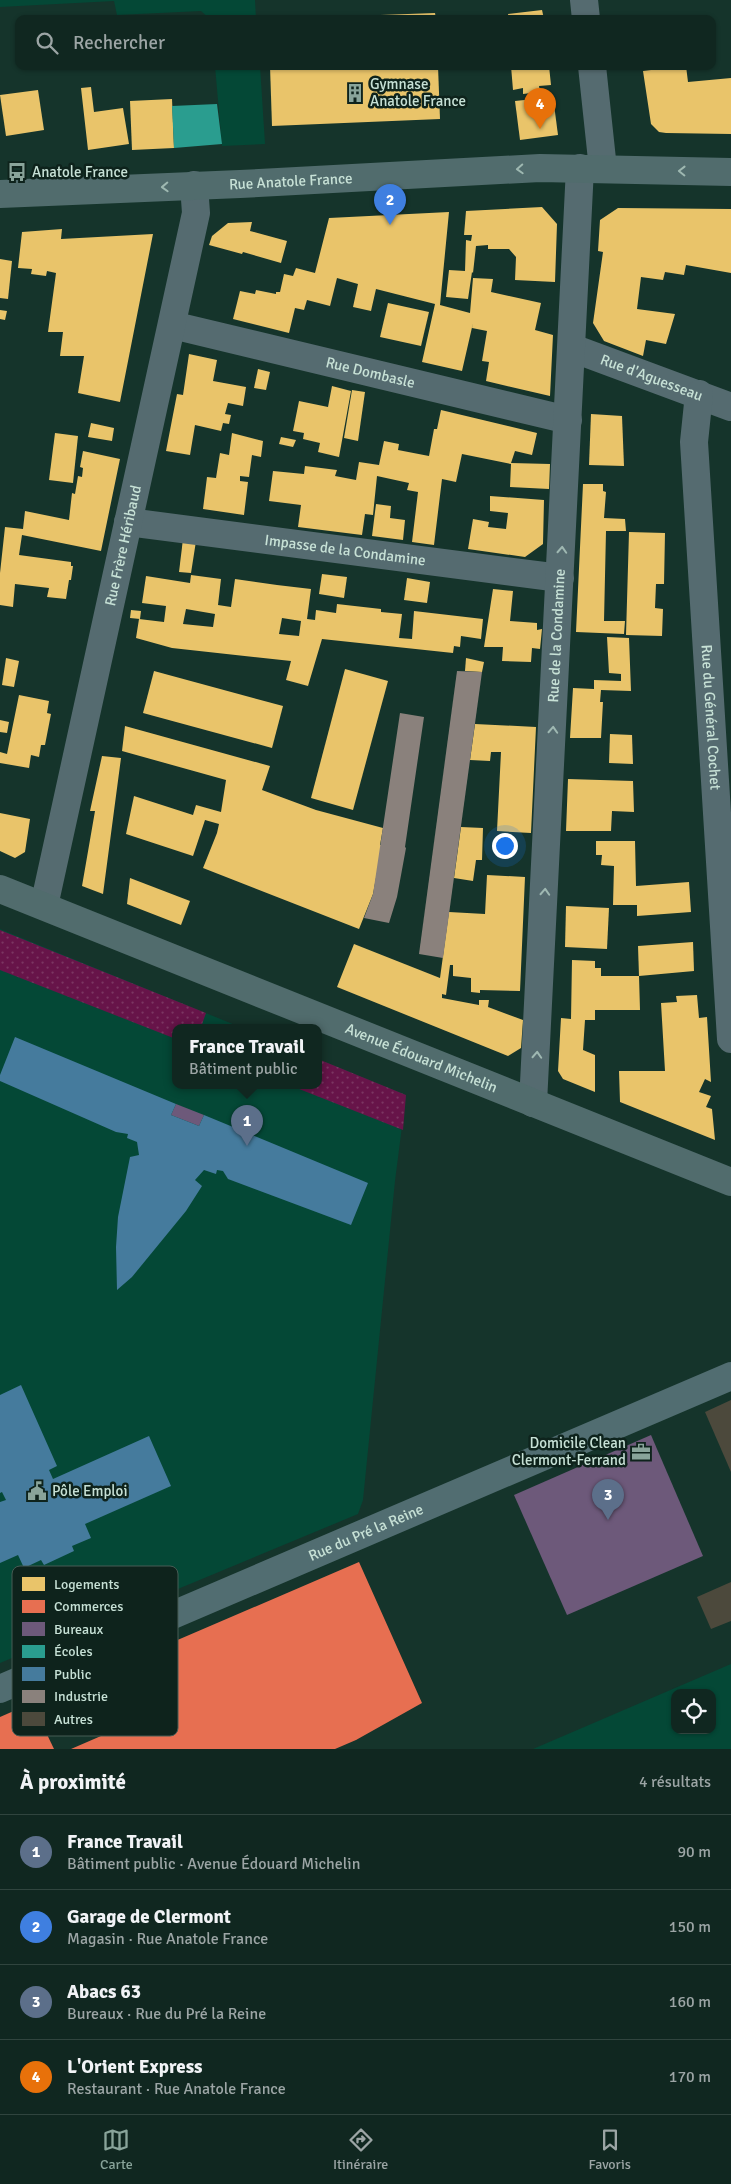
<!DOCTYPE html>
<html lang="fr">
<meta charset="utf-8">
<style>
body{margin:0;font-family:Signika,sans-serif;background:#192f29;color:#f1f3f6}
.controls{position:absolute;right:15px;bottom:15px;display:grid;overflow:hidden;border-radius:10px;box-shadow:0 1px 4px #0004}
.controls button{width:45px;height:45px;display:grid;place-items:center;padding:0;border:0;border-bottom:1px solid #30443e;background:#102720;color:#f1f3f6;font:25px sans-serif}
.you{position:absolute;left:504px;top:845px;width:18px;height:18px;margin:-12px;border:4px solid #fff;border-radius:50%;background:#1a73e8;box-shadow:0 0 0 8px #1a73e833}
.badge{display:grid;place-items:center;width:32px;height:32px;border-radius:50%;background:#89a49a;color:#fff;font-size:16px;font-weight:700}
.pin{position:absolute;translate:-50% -41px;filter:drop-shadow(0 1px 2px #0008)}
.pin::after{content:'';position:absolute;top:26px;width:18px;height:15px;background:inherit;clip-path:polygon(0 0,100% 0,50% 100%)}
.popup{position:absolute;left:172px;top:1024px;width:150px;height:65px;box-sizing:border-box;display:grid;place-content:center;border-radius:10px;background:#102720;filter:drop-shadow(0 1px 4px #0005);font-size:16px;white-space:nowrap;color:#9ca5a5}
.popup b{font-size:19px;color:#f1f3f6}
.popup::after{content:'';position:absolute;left:50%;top:100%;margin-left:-10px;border:10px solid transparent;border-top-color:#102720}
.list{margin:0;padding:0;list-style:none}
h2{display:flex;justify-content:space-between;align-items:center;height:65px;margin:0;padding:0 20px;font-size:21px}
h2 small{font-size:16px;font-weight:400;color:#9ca5a5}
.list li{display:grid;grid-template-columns:32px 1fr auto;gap:15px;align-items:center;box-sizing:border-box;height:75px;padding:0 20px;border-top:1px solid #30443e}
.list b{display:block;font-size:19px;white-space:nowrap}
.list p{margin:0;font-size:16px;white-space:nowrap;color:#9ca5a5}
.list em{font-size:16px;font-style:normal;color:#9ca5a5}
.icon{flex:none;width:28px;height:28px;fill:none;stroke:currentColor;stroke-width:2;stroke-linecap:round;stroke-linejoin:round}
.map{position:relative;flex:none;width:731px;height:1749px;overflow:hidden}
.search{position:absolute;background:#102720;box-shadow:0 1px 4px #0004;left:15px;right:15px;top:15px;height:55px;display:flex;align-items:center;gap:12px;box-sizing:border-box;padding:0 18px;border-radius:10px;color:#9ca5a5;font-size:19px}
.sheet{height:365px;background:#102720}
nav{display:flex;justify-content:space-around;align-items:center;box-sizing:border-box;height:70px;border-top:1px solid #30443e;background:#102720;font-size:14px;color:#9ca5a5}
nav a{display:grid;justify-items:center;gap:2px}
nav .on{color:#89a49a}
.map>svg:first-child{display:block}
.built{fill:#044836;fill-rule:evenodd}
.grass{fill:url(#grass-dots)}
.homes{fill:#e9c46a;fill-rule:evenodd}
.shops{fill:#e76f51}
.offices{fill:#6d597a}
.schools{fill:#2a9d8f}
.public{fill:#457b9d}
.industry{fill:#8a817c}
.building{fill:#4c493c}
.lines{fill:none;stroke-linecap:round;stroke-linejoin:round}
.street{stroke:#556b70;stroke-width:28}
.secondary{stroke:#516d71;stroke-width:28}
.primary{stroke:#516c6d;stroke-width:28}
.oneway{stroke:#9eb8b1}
.oneway2{stroke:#9fb8b2}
.labels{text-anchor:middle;stroke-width:5;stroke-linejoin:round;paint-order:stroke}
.poi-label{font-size:15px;fill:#c7e1d6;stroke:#0e231c;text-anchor:start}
.street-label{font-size:15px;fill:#c7e1d6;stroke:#0e231c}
.key{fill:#0e231c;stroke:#465c54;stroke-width:1}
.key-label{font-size:14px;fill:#c7e1d6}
</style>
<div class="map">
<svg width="731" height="1749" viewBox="0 0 731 1749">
<defs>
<pattern id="grass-dots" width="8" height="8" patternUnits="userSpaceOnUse" patternTransform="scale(1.25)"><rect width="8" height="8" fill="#671449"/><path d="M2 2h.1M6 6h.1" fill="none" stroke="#7b3662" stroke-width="1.8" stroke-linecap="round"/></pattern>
</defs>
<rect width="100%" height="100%" fill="#15342b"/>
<g class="built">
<path d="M0,0H255L256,19H210L201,11L117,15L114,1L0,7Z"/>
<path d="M215,66H260L265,144L222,146Z"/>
<path d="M0,929L240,1027H176V1085H318V1059L406,1095L395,1181L363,1500L358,1514L0,1663Z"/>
<path d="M731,1664V1749H533ZM675,1693H712V1730H675Z"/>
</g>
<g class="grass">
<path d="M0,930L206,1013L201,1027H176V1039L0,970Z"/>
<path d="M318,1059L406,1095L403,1130L289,1085H318Z"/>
</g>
<g class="homes">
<path d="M542,10L544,19H509L508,14Z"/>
<path d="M435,13L436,19H326V17Z"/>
<path d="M270,66H438L440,119L272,126Z"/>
<path d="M511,66H549L551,85L539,86L540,92L523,94V88L513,90Z"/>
<path d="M683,66H686L688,82L731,78V134L666,133L659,132L651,124L643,71Z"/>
<path d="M91,87L94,112L123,108L129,144L88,150L81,88Z"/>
<path d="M38,90L44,130L6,136L0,95Z"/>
<path d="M553,97L558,135L520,140L515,101Z"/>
<path d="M172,99L174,148L132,150L130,101Z"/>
<path d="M542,207L557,224L555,282L515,280L516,257L509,249H488V245L476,246L473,273L472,272L468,299L446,297L449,270L465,271L466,240L471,241L472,235H464L466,211Z"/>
<path d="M618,208L731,209V273L686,265L684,275L665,272L663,280L641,277L637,309L675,314L666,344L646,340L643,356L604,341L593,323L603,252L598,251L600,220Z"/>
<path d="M449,212L440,305L470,313L473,278L493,279L491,292L541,303L535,330L553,335L550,396L486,381L489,362L482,361L487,331L472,328L473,323L462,371L422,362L435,304L376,289L371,311L353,307L358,284L337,278L330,306L307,300L304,310L295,308L289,333L233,319L240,291L255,294L256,290L276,294V292H280L284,274L293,276L296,268L315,273L329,218Z"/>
<path d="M252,222L250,231L287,241L281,263L243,252L242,254L209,245L212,236L228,223Z"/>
<path d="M62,229L61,239L153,234L120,402L78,393L84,356H60L63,332H48L56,273L47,271L46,276L31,274L32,269L18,268L22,232Z"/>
<path d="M0,259L12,261L8,299L0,298Z"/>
<path d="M388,303L429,312L421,346L380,337Z"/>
<path d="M0,310L7,311L5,320L0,319Z"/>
<path d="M189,354L217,360L213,381L246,387L243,406L228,403L225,414L231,415L229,424L223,423L221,431L195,425L190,455L166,451L177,394L183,395Z"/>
<path d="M258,369L270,372L266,390L254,388Z"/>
<path d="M332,386L351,391L339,457L318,452L320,443L303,439L304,433L293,431L299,401L328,407Z"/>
<path d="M352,390L365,392L358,441L344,438Z"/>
<path d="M441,410L537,433L532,455L515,451L511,463L550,464L549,489L510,487L511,464L462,454L456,482L442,479L434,545L412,542L418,492L407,490L409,483L377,476L373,515L365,514L362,535L298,527L301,505L269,501L273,471L304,474L305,466L337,470L335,476L356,480L359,462L379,465L384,441L399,444L398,450L429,456L434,429H437Z"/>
<path d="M591,414L622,416L624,466L589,465Z"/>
<path d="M91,423L114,428L112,441L88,437Z"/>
<path d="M55,433L78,436L73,483L49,480Z"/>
<path d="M232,433L263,441L261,457L252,455L249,477L240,476V481L248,482L244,515L203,509L207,477L216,478L220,453L229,455Z"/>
<path d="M281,437L296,440L293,447L279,444Z"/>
<path d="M83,451L120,459L101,551L22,535L19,555L71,562V566H73L71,580H69L66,599L47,597L49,588L15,584L13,607L0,605V573L5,527L23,529L25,511L69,520L72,493L75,494L78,476L82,477L83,468L80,467Z"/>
<path d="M583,484H603V491L606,492L604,518L625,519L626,531H606L604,621H625L624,634L576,632Z"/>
<path d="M490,496L544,500L543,544L525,557L468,549L473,519L489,522L488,527L506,529L508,513L490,511Z"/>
<path d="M376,504L391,506L390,518L405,520L403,540L372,536Z"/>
<path d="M629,532L665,533L664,584H656L655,608L663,609L662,636L626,635Z"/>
<path d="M183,539L196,541L191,573L179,572Z"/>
<path d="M322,574L347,577L344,598L319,594Z"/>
<path d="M191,575L221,579L218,605L231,607L235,579L277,585L311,589L307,619L315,620L316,610L336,613L337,604L381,609V612L402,614L399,638L412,639L414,611L483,619L481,639L461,636L460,647L454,646L453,653L322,639L308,686L286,680L291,661L172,648L136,638L139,619L164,622L166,606L142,603L146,576L190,583ZM186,609L215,614L213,627L183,624ZM282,618L301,621L299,636L279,634Z"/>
<path d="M407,578L430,582L427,603L404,600Z"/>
<path d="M493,589L513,591L510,621L537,623V630L542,629L540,649L532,648L531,662L502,661L503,647H484Z"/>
<path d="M131,610L141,611L140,619L130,618Z"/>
<path d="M607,637L629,638L631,691L601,690L600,702H603L601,738H570L573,688L594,689V680L621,681V674L609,673Z"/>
<path d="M6,658L19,661L14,687L2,685Z"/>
<path d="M466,658L484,662L482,672L465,671Z"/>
<path d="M345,669L388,681L353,810L311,798Z"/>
<path d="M154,671L283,706L272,748L143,713Z"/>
<path d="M19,695L49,701L47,713L51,714L45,745H41L39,757L31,755L29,768L0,763V752L7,754Z"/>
<path d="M0,720L9,722L7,733L0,732Z"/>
<path d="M475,724L536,727L531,833L497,831L501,752H491L490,761L470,760Z"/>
<path d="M125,726L270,766L262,790L316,810L383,828L380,845H382L373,894L359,929L203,868L217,833L219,824L205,820L193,856L126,834L134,796L193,815L196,805L221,812L226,780L122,751Z"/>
<path d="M610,734L632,735L633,764L609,763Z"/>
<path d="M102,756L121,758L103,894L82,886L95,811H90Z"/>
<path d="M568,779L633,781L634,812L612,811L611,831H566Z"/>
<path d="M0,813L30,819L25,852L15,858L0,851Z"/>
<path d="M461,827L483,828L482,860H476L473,881L454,878Z"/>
<path d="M596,841H635L636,886L689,882L691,912L637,916V905H613L614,866L601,865L602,855H596Z"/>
<path d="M487,875L525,877L520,991L480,990V993L471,992V978L453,976V965H450L446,995L442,994V998L479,1005V1000H489L488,1007L523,1020L521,1048L508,1056L337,987L354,944L440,978L449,912L485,914Z"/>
<path d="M130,878L190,901L181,925L127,904Z"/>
<path d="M566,906L609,908L607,949L565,947Z"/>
<path d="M693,942L694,971L639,976L638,946Z"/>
<path d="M572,960L595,961V968H601V976H639L640,1010H595V1020H585L583,1050L595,1055V1092L563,1079L558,1071L561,1018L571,1019Z"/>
<path d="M697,995L699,1018L707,1017L711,1082L705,1079L699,1092L711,1096L706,1107L712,1109L715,1140L620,1102L619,1071H665L661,1003L677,1002L676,996Z"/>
</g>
<g class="shops">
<path d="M359,1562L422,1703L356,1740L335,1749H71L154,1713L131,1660Z"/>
<path d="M32,1703L54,1749H0V1717Z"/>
</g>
<g class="offices">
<path d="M176,1104L204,1115L199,1126L171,1115Z"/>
<path d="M651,1435L703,1556L567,1615L514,1495Z"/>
</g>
<path class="schools" d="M217,104L222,144L174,148L172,106Z"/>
<g class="public">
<path d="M15,1037L176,1104L171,1115L199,1126L204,1115L368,1183L351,1225L228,1179L223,1171L217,1170L216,1174L204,1170L195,1180L202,1186L186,1211L132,1277L117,1290L116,1247L118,1217L130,1157L139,1155L137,1142L127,1138L128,1134L116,1132L0,1081V1075Z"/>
<path d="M21,1385L57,1466L49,1470L53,1479L149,1436L171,1486L85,1524L91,1538L72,1546L74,1551L44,1565L41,1560L24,1568L18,1555L0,1563V1502L6,1500L2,1492L0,1493V1395Z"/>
</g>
<g class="industry">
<path d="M457,671L482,672L443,958L419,954Z"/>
<path d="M400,713L424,717L405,847L406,848L397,897L389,923L364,918L373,894Z"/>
</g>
<g class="building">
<path d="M731,1400V1472L705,1412Z"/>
<path d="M731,1582V1621L711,1629L697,1597Z"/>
</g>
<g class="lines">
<g class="street">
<path d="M584,0L586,19"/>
<path d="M592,66L603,169"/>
<path id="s1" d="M172,325L568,420"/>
<path id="s2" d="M572,348L731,407"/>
<path id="s3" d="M699,394L694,442L731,1039"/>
<path id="s4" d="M128,522L560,578"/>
<path id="s5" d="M44,906L196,213L194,185"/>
<path id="s6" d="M533,1103L580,168"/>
</g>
<path class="secondary" id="s7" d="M0,1689L731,1376"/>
<g class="primary">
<path id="s8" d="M0,194L240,184L540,168L731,172"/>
<path id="s9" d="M0,889L731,1182"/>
</g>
</g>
<defs><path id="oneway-chevron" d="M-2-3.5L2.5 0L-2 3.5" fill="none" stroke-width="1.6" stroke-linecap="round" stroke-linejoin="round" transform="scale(1.25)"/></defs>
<g class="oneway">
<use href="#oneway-chevron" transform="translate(520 169) rotate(177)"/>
<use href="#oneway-chevron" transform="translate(682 171) rotate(-179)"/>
<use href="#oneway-chevron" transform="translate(165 187) rotate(178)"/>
</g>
<g class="oneway2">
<use href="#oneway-chevron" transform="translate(562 550) rotate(-87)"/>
<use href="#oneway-chevron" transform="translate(553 730) rotate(-87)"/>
<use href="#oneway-chevron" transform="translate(545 892) rotate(-87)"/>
<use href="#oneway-chevron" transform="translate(537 1055) rotate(-87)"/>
</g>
<defs>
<g id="building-bare" transform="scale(1.5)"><path d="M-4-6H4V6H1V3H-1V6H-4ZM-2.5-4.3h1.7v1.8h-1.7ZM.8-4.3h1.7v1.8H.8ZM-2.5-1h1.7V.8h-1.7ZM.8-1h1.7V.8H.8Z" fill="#89a49a" stroke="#0e231c" stroke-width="2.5" paint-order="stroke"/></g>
<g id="bus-bare" transform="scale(1.5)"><path d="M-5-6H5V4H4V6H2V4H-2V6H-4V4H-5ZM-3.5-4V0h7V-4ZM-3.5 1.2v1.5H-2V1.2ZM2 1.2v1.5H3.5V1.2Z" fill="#89a49a" stroke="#0e231c" stroke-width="2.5" paint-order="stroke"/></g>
<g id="office-bare" transform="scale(1.5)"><path d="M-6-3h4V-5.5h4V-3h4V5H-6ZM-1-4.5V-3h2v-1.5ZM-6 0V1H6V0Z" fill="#89a49a" stroke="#0e231c" stroke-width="2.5" paint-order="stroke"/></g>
<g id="civic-bare" transform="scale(1.5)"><path d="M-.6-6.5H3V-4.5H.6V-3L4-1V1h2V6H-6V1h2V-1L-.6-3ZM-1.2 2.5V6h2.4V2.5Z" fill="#89a49a" stroke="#0e231c" stroke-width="2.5" paint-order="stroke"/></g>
</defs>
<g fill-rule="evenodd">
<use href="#building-bare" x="355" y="93"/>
<use href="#bus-bare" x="17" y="172"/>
<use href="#office-bare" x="641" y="1452"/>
<use href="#civic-bare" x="37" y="1491"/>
</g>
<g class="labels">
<g class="poi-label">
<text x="370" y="89">Gymnase<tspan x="370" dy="17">Anatole France</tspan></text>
<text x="32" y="177">Anatole France</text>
<text x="626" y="1448" text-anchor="end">Domicile Clean<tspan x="626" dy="17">Clermont-Ferrand</tspan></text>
<text x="52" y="1496">Pôle Emploi</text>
</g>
<g class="street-label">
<text dy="5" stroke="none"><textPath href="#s8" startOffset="291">Rue Anatole France</textPath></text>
<text dy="5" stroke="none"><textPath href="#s1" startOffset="204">Rue Dombasle</textPath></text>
<text dy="5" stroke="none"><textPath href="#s2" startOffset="85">Rue d'Aguesseau</textPath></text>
<text dy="5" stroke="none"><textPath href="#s5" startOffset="369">Rue Frère Héribaud</textPath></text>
<text dy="5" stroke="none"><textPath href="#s4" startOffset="219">Impasse de la Condamine</textPath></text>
<text dy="5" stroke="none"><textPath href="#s6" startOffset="468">Rue de la Condamine</textPath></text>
<text dy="5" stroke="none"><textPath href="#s3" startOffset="324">Rue du Général Cochet</textPath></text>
<text dy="5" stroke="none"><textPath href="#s9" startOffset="454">Avenue Édouard Michelin</textPath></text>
<text dy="5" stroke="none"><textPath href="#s7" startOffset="398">Rue du Pré la Reine</textPath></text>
</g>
</g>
<rect x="12" y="1566" width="166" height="170" rx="8" class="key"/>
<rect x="22" y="1577" width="23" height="14" fill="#e9c46a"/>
<rect x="22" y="1600" width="23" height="13" fill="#e76f51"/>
<rect x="22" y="1622" width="23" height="14" fill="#6d597a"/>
<rect x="22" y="1645" width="23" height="13" fill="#2a9d8f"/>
<rect x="22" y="1667" width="23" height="14" fill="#457b9d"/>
<rect x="22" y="1690" width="23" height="13" fill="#8a817c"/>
<rect x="22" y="1712" width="23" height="14" fill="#4c493c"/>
<g class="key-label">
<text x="54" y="1589">Logements</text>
<text x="54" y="1611">Commerces</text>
<text x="54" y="1634">Bureaux</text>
<text x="54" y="1656">Écoles</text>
<text x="54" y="1679">Public</text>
<text x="54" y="1701">Industrie</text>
<text x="54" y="1724">Autres</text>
</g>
</svg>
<div class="controls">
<button><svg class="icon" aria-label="locate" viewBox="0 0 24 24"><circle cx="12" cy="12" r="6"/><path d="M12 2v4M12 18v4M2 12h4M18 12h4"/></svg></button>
</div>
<div class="you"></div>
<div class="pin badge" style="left:247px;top:1146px;background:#5c6f8a">1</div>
<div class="popup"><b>France Travail</b>Bâtiment public</div>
<div class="pin badge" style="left:390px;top:225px;background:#3f7fe0">2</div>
<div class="pin badge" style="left:608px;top:1520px;background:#5c6f8a">3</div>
<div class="pin badge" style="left:540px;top:129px;background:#e8710a">4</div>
<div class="search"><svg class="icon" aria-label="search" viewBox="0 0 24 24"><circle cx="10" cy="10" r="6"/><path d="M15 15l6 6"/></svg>Rechercher</div>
</div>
<section class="sheet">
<h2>À proximité<small>4 résultats</small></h2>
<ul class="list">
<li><span class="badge" style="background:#5c6f8a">1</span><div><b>France Travail</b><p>Bâtiment public · Avenue Édouard Michelin</p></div><em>90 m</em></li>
<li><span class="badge" style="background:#3f7fe0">2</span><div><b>Garage de Clermont</b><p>Magasin · Rue Anatole France</p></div><em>150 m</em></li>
<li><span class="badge" style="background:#5c6f8a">3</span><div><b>Abacs 63</b><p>Bureaux · Rue du Pré la Reine</p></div><em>160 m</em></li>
<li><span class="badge" style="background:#e8710a">4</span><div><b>L'Orient Express</b><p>Restaurant · Rue Anatole France</p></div><em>170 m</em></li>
</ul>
</section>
<nav>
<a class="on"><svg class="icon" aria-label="map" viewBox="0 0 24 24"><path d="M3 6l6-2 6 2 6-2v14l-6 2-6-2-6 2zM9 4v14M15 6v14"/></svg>Carte</a>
<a><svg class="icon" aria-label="directions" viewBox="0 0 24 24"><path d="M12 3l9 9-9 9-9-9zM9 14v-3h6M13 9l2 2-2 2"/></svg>Itinéraire</a>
<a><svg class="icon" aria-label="saved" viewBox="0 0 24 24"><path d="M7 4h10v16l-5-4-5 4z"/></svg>Favoris</a>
</nav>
